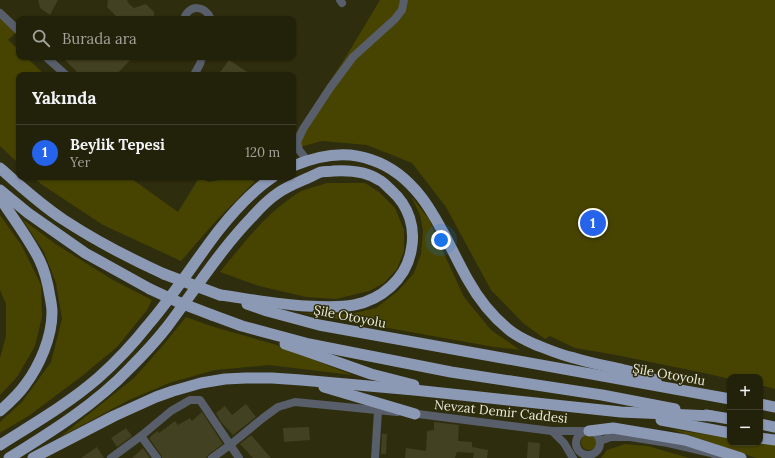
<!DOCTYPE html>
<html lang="tr">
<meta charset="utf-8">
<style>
body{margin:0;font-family:Lora,serif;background:#2e2f18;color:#f1f3f6}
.controls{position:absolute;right:12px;bottom:12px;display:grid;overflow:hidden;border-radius:8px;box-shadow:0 1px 3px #0004}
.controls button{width:36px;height:36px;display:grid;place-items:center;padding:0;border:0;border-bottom:1px solid #3f3f2b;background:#22220a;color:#f1f3f6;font:20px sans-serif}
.you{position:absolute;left:441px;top:240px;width:14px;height:14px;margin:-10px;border:3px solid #fff;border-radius:50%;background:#1a73e8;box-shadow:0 0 0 6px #1a73e833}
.badge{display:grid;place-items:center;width:26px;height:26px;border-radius:50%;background:#2563eb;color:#fff;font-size:13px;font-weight:700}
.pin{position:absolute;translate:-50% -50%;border:2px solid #fff;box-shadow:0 1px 4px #0006}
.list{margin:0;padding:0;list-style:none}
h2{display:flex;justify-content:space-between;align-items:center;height:52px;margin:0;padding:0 16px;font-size:17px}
h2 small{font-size:13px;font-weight:400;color:#a2a49c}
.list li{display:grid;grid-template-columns:26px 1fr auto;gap:12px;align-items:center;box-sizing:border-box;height:56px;padding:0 16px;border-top:1px solid #3f3f2b}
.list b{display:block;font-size:15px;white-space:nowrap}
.list p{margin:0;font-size:13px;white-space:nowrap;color:#a2a49c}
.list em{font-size:13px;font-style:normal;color:#a2a49c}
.icon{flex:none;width:22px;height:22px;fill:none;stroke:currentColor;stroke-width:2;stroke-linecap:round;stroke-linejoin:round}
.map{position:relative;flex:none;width:775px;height:458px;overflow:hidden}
.search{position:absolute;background:#22220a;box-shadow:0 1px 3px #0004;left:16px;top:16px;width:280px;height:44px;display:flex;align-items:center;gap:10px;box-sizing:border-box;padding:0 14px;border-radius:8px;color:#a2a49c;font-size:15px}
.panel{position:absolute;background:#22220a;box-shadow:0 1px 3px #0004;left:16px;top:72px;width:280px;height:108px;border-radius:8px}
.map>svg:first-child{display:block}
.green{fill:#474402}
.building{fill:#424122}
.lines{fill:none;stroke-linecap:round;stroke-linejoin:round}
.minor{stroke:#585e6a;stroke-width:8}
.trunk{stroke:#8c99b5;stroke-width:11}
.trunk-bridge{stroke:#8c99b5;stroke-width:11}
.labels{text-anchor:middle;stroke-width:3;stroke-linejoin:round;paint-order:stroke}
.street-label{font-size:13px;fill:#ebebda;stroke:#2e2d0e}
</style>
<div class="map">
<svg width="775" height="458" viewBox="0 0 775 458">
<rect width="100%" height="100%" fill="#2e2d0e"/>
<g class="green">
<path d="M380,0H775V389L760,385V377H730V379L704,373L616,355L575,348L550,336L545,339L523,323L491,290L446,207L412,163L367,145L322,141L293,149V136L299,129L347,55Z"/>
<path d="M0,17L18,30L8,40L19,50V57H26L45,75H19V164L0,146Z"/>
<path d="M33,177H129L178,212L199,178L209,182L235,177L255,181L214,223L181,261L103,225L41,184Z"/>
<path d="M327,183H365L379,192L395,208L404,230V251L397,269L384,283L369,291L336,299L306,297L259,286L220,272C243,244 267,212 298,193C307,188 318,186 327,183Z"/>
<path d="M411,196L429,219L446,258L464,297L491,330L520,350L494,347L304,313L350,314L376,308L398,291L414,273L421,254L423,230L420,215Z"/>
<path d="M0,215L22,246L41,285L42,317L35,346L17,377L0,395V358L6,336V304L0,290Z"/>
<path d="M22,219L57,245L113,280L152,300L147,310L117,347L82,376L30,415L0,433V422L22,402L51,362L62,319L56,283L44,252Z"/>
<path d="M186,317L211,326L277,345L352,375L269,365L215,370L169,383L129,400L60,437L134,378L165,343Z"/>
<path d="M670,429L730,438V443H760L775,445V458H756Z"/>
<circle cx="589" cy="442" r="8"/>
<path d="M625,444L648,446L689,458H601L607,450Z"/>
</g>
<g class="building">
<path d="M38,0H58L50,15L40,8Z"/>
<path d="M108,0H127L129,4L134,8L146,4L154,12V19H116L115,15L107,7Z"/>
<path d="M62,57H133L116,75H80Z"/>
<path d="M229,60L252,75H218Z"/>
<path d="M246,404L256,417L233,435L221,422L216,413L225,406L232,415Z"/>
<path d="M202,412L223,444L209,454L206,458H162L161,455L149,438L157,431L159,433L175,421L178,425L190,418L192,421Z"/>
<path d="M434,422L459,425L458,441L472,442V447L488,450L487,458H473L474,453L457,452L455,458H405L406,448L426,451L427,431L434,430Z"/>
<path d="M309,427L310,440L284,442L283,428Z"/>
<path d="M126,428L132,436L117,447L111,438Z"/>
<path d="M382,434H387L386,454H381Z"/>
<path d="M251,435L271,458H253L240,444Z"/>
<path d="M528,442L540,443L539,458H527Z"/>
<path d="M97,447L104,458H81Z"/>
<path d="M143,448L150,458H132Z"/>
</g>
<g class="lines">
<g class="minor">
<path d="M340,0L342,3"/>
<path d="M0,13L19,31"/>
<path d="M184,19C189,4 205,5 211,19"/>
<path d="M46,57L66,75"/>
<path d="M194,75L200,64L202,57"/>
<path d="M307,160L299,150L297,142L303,129L330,88L353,57L395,19L402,10L404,0"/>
<path d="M410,413L552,431H585"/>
<path d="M552,431L564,443L573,458"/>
<circle cx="588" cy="443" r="12"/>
<path d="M141,436L157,458"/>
<path d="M600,441L611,437H630L668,443L711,453L722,458"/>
<path d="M111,458L141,436L171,411L190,400H200L239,458"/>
<path d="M212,458L230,445L263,418L278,407L295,402L397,412"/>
<path d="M375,458L378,411"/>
</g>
<g class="trunk">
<path d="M293,166C319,155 346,150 372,160C425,178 443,236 468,280C478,298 491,315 508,329C515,335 525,340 534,344C547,349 560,355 574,358C590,363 607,366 624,370C635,372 645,376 656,380"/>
<path d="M0,168C20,186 41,205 64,220C96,241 129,258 164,274"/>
<path d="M0,190L28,213L85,253L150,289"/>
<path d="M0,198C13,218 28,237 39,259C45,271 48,284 50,297C51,302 52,307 52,312C52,337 40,365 25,385C18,395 9,403 0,411"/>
<path d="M247,304L267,311L319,325L730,399"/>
<path d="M212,315L242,326L309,344L451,372L602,395L675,409"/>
<path d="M285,344L300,349L371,374L414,385"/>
<path d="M324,387L415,414"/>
<path d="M760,404L775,407"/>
<path d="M706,415L730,419"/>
<path d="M661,420L730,433"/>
<path d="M760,424L775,427"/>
<path d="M589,431L613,428L685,440L741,458"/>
<path d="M760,438L775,440"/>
<path d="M0,445C33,424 68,404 98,378C116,362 133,344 148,325C174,295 195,261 219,230C235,210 252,191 273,177"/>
<path d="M9,458C51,432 96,404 130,368C143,355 156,341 167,327C195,290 220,250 252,217C260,208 269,199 278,193C288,186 299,182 310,177C314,175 318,173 321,172C325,171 330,172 333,171C349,170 366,171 379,180C384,182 387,187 391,190C409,206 416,228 411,251C406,279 381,300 354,305C338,308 322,307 306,306C277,304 249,299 220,295"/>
<path d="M33,458L114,416L156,397L173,391L201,383L225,379L246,378H272L301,380L414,390L621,412L712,416"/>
</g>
<g class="trunk-bridge">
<path d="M164,274L220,295"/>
<path d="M150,289L178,302L212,315"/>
</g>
</g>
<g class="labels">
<g class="street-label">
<text transform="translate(350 316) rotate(11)" y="5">Şile Otoyolu</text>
<text transform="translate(669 374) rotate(10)" y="5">Şile Otoyolu</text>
<text transform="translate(501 411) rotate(6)" y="5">Nevzat Demir Caddesi</text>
</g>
</g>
</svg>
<div class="controls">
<button>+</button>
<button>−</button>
</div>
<div class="you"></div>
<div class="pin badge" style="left:593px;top:223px">1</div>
<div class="search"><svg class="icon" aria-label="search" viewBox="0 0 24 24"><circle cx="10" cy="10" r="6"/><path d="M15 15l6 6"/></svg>Burada ara</div>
<section class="panel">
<h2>Yakında<small></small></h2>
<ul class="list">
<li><span class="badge">1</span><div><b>Beylik Tepesi</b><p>Yer</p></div><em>120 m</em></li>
</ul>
</section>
</div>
